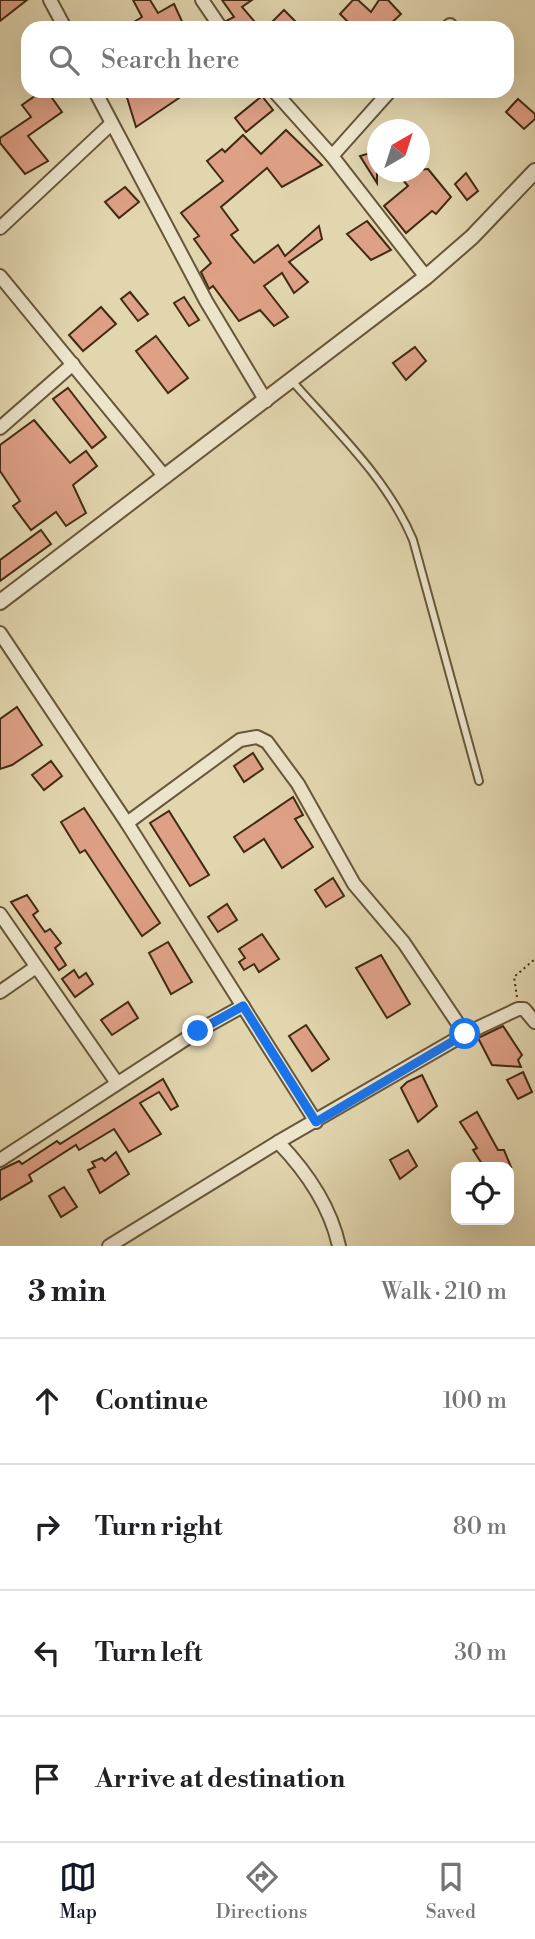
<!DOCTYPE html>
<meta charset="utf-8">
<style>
body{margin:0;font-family:"Libre Bodoni",serif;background:#f6f6f6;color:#202124}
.controls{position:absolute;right:21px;bottom:21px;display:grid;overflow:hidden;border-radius:14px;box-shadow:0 7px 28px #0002}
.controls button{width:63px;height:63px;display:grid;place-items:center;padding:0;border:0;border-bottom:2px solid #e0e0e0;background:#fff;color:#202124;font:35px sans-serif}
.compass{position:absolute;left:367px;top:119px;width:63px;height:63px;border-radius:50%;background:#fff;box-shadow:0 7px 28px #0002;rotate:39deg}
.stop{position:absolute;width:21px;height:21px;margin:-16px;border:5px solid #1a73e8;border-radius:50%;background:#fff}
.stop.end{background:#1a73e8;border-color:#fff;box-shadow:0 2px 7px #0008}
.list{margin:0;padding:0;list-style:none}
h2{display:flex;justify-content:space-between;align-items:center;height:91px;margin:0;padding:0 28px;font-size:30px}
h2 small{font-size:23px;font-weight:400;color:#757577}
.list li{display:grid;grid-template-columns:46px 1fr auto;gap:21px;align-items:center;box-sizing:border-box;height:126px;padding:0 28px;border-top:2px solid #e0e0e0}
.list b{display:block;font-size:26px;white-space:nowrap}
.list em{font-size:23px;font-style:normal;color:#757577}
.icon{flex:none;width:38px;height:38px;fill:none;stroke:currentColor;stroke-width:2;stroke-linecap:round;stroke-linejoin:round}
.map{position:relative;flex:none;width:535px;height:1246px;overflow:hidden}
.search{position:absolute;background:#fff;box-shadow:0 7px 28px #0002;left:21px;right:21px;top:21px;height:77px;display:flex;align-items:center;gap:18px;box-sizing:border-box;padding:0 24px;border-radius:21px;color:#757577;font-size:26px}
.sheet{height:595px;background:#fff}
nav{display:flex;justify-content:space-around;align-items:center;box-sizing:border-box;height:98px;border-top:2px solid #e0e0e0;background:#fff;font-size:19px;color:#757577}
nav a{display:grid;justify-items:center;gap:4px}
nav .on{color:#111827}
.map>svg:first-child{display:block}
.building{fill:#dea086;stroke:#402b12;stroke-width:2}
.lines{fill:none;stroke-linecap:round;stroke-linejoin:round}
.service-casing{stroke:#685639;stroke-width:10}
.minor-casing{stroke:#685639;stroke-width:16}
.tertiary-casing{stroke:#685639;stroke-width:18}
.path{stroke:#402b12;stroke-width:2;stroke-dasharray:2 3.5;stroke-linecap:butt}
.service{stroke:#ece4cb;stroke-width:6}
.minor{stroke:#ece4cb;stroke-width:12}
.tertiary{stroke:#ece4cb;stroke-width:14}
.route{stroke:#1a73e8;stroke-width:9}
</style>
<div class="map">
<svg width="535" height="1246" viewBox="0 0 535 1246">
<rect width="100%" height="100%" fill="#e2d6af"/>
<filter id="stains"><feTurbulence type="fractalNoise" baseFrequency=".00286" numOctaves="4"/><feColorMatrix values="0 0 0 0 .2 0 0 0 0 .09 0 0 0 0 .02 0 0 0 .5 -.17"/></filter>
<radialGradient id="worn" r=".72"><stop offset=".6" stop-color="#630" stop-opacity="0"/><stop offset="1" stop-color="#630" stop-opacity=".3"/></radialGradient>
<g class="building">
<path d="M0,0H27L0,21Z"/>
<path d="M133,0H150L158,13L174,4L185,28H124L142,17Z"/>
<path d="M222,0H252L242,7L260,28H233L226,21L234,17Z"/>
<path d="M353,0H358L371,12L379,0H388L401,14L386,28H354L340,14Z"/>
<path d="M284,10L302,28H266Z"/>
<path d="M42,91H47L62,112L28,136L48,161L25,174L0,143V138L31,117L22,105Z"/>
<path d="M125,91H175L179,98L136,127Z"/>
<path d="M262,96L273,110L246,132L235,118Z"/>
<path d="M518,99L535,114V119L524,129L506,112Z"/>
<path d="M286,130L322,165L282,187L267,168L221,207L238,230L231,235L254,263L278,245L285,256L319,226L322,239L289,262L308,282L294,293L282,273L264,286L288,317L274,326L260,310L239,321L213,286L209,289L201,272L211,263L194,239L199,236L181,213L223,181L207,161L222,149L225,152L243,135L261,154Z"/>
<path d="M377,151V183L360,156Z"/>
<path d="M428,169L451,197L436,214L432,211L406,233L384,206L408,186L396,172Z"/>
<path d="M466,173L478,191L467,200L455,184Z"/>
<path d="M125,187L139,202L119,218L105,202Z"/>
<path d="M367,221L391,250L371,260L347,234Z"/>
<path d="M130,292L148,314L138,321L121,299Z"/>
<path d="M184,297L199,320L189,326L174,303Z"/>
<path d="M101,307L116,324L83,351L69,335Z"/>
<path d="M156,336L188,378L168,393L136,351Z"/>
<path d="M415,347L426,361L406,380L393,363Z"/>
<path d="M68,388L106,437L92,448L53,399Z"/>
<path d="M34,420L70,463L86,451L97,466L73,485L86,513L66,526L56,512L31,530L13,506L20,501L0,471V445Z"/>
<path d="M41,530L51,544L0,581V560Z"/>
<path d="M17,707L42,745L12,765L0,769V719Z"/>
<path d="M253,753L263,769L244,782L234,766Z"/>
<path d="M51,761L62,776L44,790L32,775Z"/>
<path d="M293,797L303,815L295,819L313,847L282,868L264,839L244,852L234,837Z"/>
<path d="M84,808L160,923L142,936L85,850L80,853L61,822Z"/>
<path d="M169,811L209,875L190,886L150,823Z"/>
<path d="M333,878L344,896L326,907L315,890Z"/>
<path d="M27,895L38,911L33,915L45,932L50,929L61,943L55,948L66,965L59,970L11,902Z"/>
<path d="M227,904L237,920L218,932L208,917Z"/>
<path d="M262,934L279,959L259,972L254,964L244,970L239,962L245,958L239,949Z"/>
<path d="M168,942L192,982L171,994L149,953Z"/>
<path d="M381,955L410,1004L387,1018L356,968Z"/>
<path d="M74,970L79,978L86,973L93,984L75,997L62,979Z"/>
<path d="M128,1002L138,1018L112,1035L101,1020Z"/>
<path d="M306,1025L329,1059L312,1071L289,1036Z"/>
<path d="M503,1026L522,1055L518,1060L521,1067L492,1065L478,1038Z"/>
<path d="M523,1072L532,1092L518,1099L507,1080Z"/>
<path d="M422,1075L437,1106L418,1122L401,1088L407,1082Z"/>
<path d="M163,1079L178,1106L171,1110L159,1092L140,1103L161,1134L129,1152L114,1129L79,1150L76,1145L29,1175L32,1181L0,1200V1170L19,1161L22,1164L57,1141L60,1144Z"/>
<path d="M477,1112L498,1150H504L511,1167H484L473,1150L477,1148L460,1122Z"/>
<path d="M408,1150L417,1166L400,1179L390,1160Z"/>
<path d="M116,1152L129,1174L100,1193L88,1170L95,1167L92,1162L102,1158L105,1161Z"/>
<path d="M64,1187L77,1207L61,1217L49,1196Z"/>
</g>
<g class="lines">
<g class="service-casing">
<path id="service" d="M292,381C336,431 387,478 413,540L479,781"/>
</g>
<g class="minor-casing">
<g id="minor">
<path d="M50,0L65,28"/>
<path d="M202,0L221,28"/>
<path d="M447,28L450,25"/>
<path d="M95,91L206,301L266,401"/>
<path d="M274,91L332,156L426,277"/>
<path d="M332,156L390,91"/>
<path d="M0,228L111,124"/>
<path d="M0,276L165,477"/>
<path d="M0,428L73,364"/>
<path d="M0,633L127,823L316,1122"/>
<path d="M127,823L240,740L257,737L267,742L298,784L354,884L404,943L465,1034"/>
<path d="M0,914L117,1083"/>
<path d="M0,992L36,967"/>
<path d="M278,1142C307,1172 330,1205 339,1246"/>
<path d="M0,1160L198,1031L243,1006"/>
<path d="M109,1246L278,1142L465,1034L518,1009H524L535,1022"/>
</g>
</g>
<g class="tertiary-casing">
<path id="tertiary" d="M0,602L426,277L472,237L535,171"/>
</g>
<path class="path" d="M517,997L514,977L535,959"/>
<use href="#service" class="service"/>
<use href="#minor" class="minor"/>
<use href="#tertiary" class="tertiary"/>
</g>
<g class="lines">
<path class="route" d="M198,1031L243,1006L316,1122L465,1034"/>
</g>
<rect width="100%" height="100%" filter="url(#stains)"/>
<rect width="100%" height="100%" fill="url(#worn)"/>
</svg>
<div class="controls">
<button><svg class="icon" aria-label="locate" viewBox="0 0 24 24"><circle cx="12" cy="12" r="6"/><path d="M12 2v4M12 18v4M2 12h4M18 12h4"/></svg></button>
</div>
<svg class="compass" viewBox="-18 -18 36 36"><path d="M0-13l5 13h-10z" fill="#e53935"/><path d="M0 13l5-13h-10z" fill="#757577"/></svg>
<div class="stop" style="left:465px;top:1034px"></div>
<div class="stop end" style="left:198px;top:1031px"></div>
<div class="search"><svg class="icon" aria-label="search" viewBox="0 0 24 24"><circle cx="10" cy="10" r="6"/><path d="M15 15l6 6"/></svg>Search here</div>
</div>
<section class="sheet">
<h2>3 min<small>Walk · 210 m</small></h2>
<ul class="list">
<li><svg class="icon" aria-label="ahead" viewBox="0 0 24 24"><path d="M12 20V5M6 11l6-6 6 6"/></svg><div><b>Continue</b></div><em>100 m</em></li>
<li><svg class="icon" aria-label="right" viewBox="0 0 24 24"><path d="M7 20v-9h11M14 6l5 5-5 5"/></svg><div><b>Turn right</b></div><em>80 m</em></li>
<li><svg class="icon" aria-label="left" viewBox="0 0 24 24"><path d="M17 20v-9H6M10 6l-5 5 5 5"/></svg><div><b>Turn left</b></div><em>30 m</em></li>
<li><svg class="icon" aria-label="arrive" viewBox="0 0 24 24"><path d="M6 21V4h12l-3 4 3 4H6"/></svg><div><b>Arrive at destination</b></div></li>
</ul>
</section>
<nav>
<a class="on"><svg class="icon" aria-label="map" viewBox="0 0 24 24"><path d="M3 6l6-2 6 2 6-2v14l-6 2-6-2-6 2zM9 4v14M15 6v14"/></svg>Map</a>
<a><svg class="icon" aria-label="directions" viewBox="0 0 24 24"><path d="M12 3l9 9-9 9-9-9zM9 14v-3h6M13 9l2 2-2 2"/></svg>Directions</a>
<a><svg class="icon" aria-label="saved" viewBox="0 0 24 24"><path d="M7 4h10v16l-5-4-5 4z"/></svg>Saved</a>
</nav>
